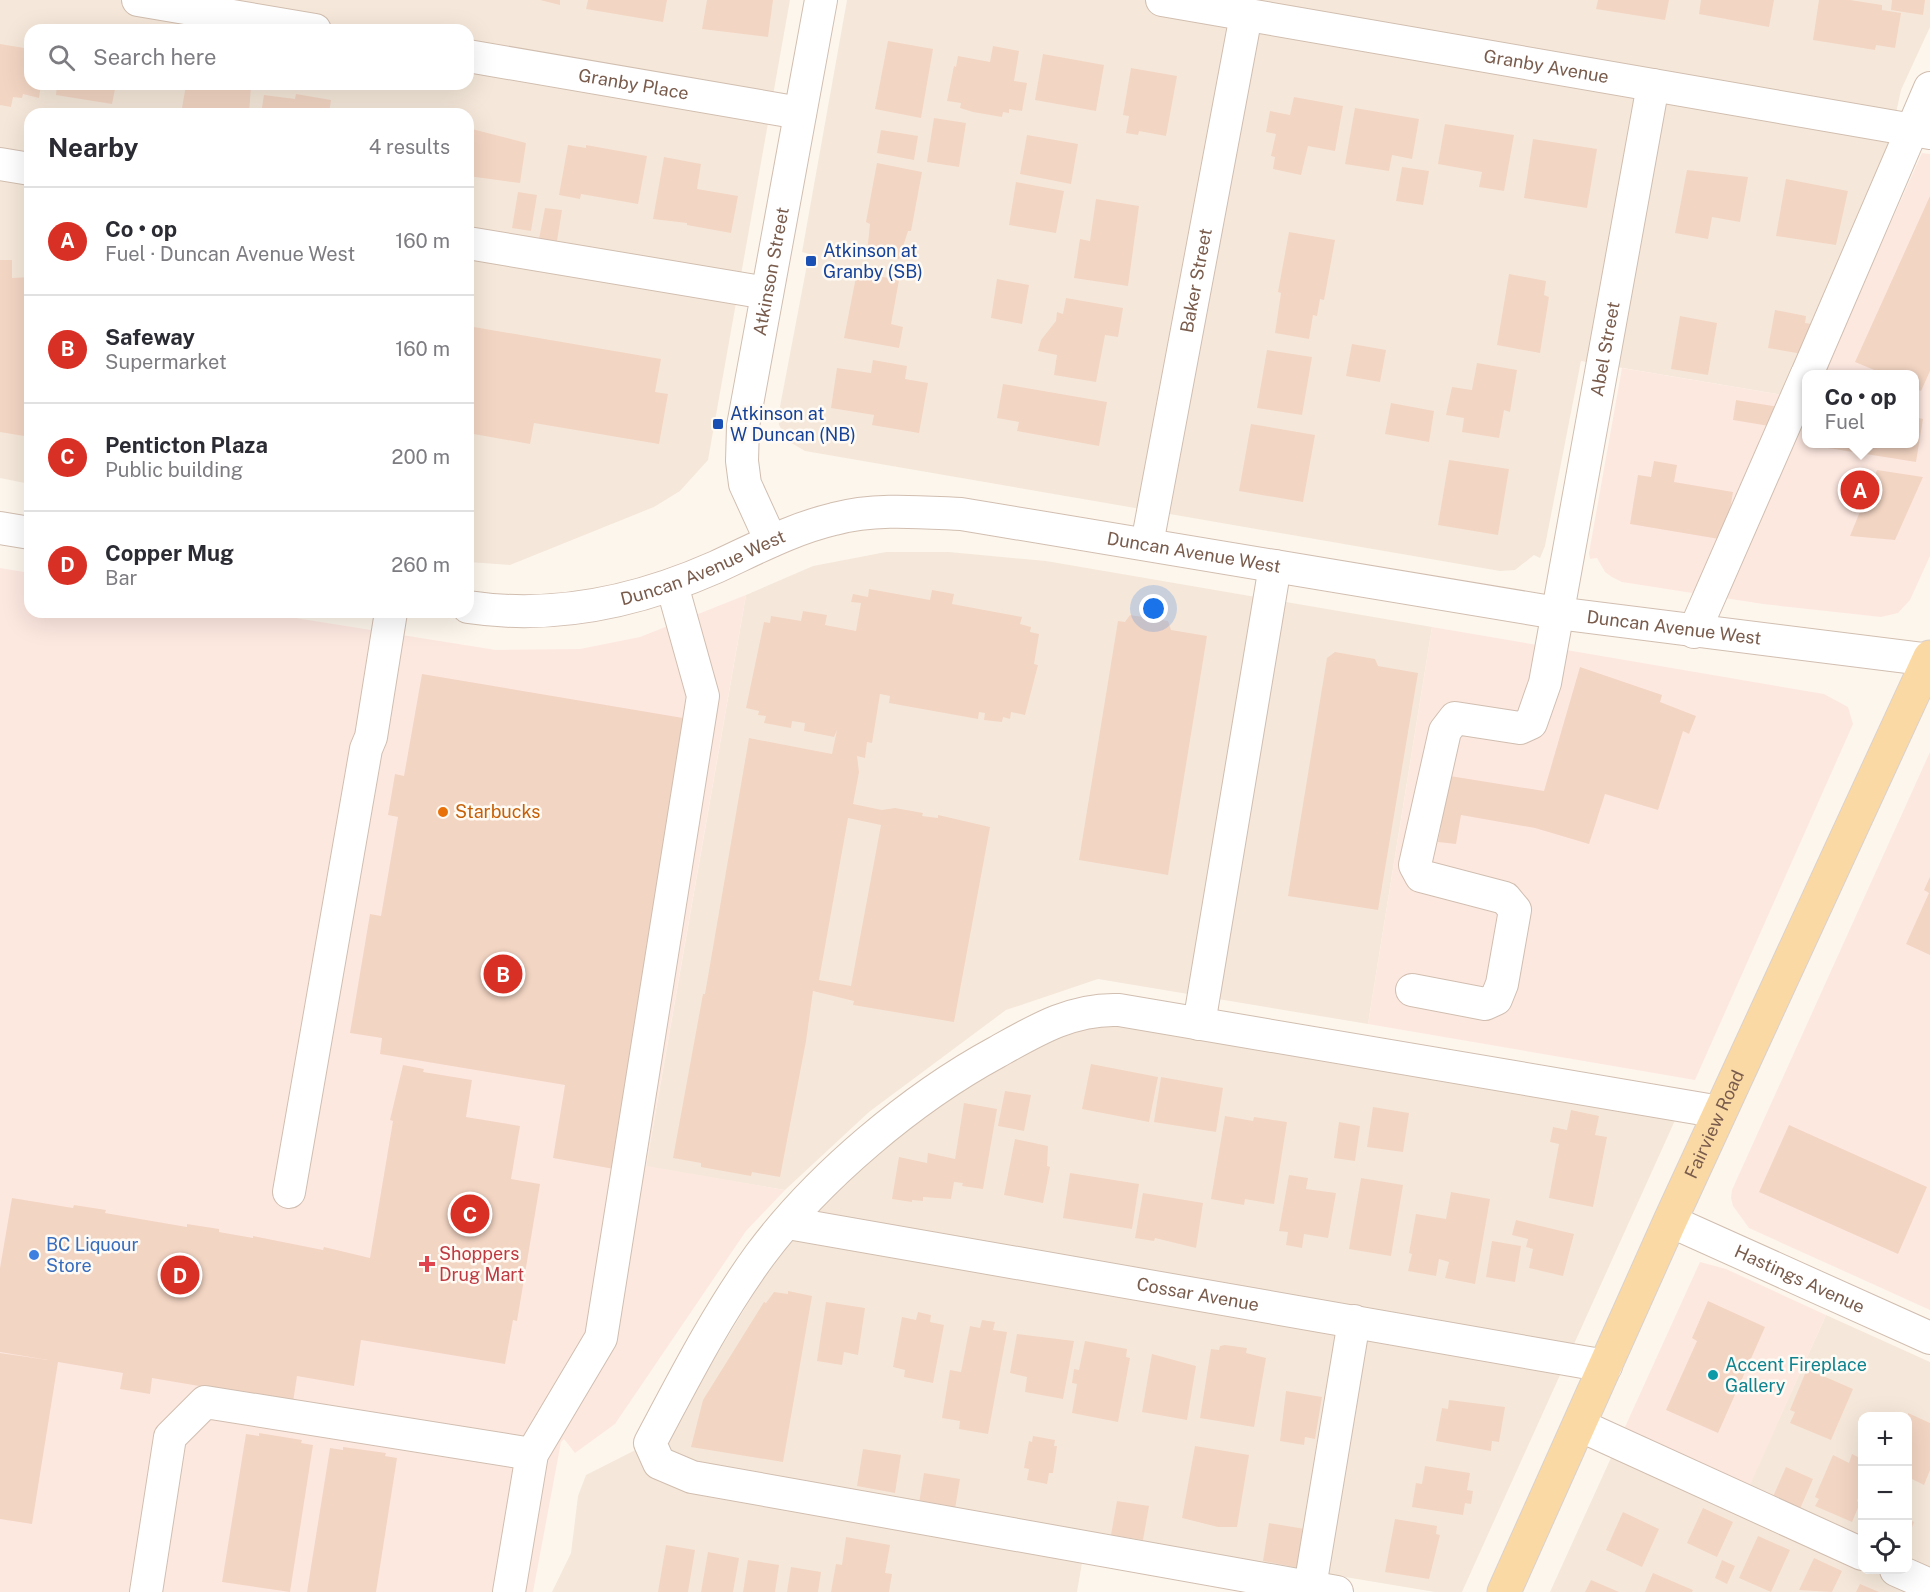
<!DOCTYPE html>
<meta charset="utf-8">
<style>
body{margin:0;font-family:"Public Sans",sans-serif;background:#f2f2f3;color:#2b2b33}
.controls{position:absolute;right:18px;bottom:18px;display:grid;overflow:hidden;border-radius:12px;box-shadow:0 6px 24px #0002}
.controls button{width:54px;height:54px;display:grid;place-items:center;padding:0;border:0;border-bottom:2px solid #e1e1e2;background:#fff;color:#2b2b33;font:30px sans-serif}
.you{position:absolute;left:1154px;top:609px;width:21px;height:21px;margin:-15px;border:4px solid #fff;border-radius:50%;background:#1a73e8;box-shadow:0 0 0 9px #1a73e833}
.badge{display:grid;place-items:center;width:39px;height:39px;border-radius:50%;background:#d93025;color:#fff;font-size:20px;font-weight:700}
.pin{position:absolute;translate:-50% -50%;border:3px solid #fff;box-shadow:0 2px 6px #0006}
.popup{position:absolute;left:1802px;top:370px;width:117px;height:78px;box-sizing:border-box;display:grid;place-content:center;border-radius:12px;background:#fff;filter:drop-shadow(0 2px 4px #0005);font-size:20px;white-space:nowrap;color:#7c7c81}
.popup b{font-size:22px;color:#2b2b33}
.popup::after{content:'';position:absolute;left:50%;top:100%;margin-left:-12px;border:12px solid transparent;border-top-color:#fff}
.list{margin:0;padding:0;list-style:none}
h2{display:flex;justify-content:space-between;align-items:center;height:78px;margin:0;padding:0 24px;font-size:26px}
h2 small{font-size:20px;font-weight:400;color:#7c7c81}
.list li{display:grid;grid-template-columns:39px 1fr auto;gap:18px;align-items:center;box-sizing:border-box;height:108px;padding:0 24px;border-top:2px solid #e1e1e2}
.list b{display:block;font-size:22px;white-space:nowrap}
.list p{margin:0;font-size:20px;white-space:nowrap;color:#7c7c81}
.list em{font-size:20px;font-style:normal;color:#7c7c81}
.icon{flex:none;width:33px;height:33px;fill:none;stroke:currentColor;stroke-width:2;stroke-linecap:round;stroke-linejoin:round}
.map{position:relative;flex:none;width:1930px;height:1592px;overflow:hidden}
.search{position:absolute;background:#fff;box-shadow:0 6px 24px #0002;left:24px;top:24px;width:450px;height:66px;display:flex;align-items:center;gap:15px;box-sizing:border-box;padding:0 21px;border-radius:18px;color:#7c7c81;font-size:22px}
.panel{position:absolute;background:#fff;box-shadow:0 6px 24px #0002;left:24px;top:108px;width:450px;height:510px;border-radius:18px}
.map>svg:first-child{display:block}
.residential{fill:#f5e8da;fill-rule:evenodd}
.commercial{fill:#fde8e0}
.building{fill:#f3d5c3;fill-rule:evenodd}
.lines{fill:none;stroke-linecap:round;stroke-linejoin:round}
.minor-casing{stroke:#d1beb0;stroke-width:34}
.major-casing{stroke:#dad1cd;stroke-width:35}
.minor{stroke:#fff;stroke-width:32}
.major{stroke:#fbd9a5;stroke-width:33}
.transit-dot{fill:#1a4fb4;stroke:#fffaf3;stroke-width:2}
.food-dot{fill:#e8710a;stroke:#fffaf3;stroke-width:2}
.shop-dot{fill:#3f7fe0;stroke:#fffaf3;stroke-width:2}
.health-dot{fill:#e0444e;stroke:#fffaf3;stroke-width:2}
.culture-dot{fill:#0f9aa8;stroke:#fffaf3;stroke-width:2}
.labels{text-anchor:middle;stroke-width:5;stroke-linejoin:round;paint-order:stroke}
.street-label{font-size:18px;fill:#7a5c4d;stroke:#fffaf3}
.transit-label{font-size:18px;fill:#164399;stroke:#fffaf3;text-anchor:start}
.food-label{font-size:18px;fill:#c56008;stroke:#fffaf3;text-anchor:start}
.shop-label{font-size:18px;fill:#366cbe;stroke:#fffaf3;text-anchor:start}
.health-label{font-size:18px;fill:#be3a42;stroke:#fffaf3;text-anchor:start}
.culture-label{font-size:18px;fill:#0d838f;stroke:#fffaf3;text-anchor:start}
</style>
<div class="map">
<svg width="1930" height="1592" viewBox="0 0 1930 1592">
<rect width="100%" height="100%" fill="#fdf6ec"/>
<g class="residential">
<path d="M0,0H790L708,460L680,491L654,507L510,565L468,562V114H30V484L0,478ZM30,30H468V84H30Z"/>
<path d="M847,0H1930V27L1901,90L1884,169L1783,395L1581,361L1545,546L1540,558L1534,555L1515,570L1500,571L805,451L788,441L779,425L778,417L809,254L802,252Z"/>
<path d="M886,552H949L1046,561L1432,627L1368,1024L1098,979L1006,1010L869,1112L785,1190L646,1167L746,595L813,566Z"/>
<path d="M1099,1021L1677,1116L1462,1592H1435L1087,1534L1077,1592H552L571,1553L578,1496L586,1475L669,1433L778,1254L830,1196L869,1157L948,1096L1047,1037Z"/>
<path d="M1826,1315L1930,1362V1592H1550L1620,1438L1744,1496ZM1862,1416H1908V1570H1862Z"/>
</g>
<g class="commercial">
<path d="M1922,153L1930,154V556L1910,600L1898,613L1881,617L1763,604L1622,582L1612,577L1605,572L1597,558L1590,559L1589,553L1622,368L1806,399V444H1914V374H1823Z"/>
<path d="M0,568L30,573V612H258L496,650L580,649L640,637L746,595L646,1166L785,1190L746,1231L615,1424L575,1453L564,1439L561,1442L533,1592H0Z"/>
<path d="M1432,627L1824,694L1848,707L1853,724L1695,1080L1368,1024Z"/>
<path d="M1930,752V1310L1749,1228L1733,1206L1731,1198L1732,1190Z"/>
<path d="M1700,1262L1726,1269L1826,1315L1745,1496L1620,1438Z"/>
</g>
<g class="building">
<path d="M540,0H560V5Z"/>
<path d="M588,0H667L663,22L586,9Z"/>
<path d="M707,0H773L768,37L702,29Z"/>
<path d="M1598,0H1669L1665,20L1596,9Z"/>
<path d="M1701,0H1774L1769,27L1699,14Z"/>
<path d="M1819,0H1850L1882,5V10L1901,13L1895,48L1876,45L1875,50L1813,40Z"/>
<path d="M1892,0H1925L1923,15L1891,10Z"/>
<path d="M888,41L933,49L921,118L875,109Z"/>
<path d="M0,44L30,49V84H41L39,98L23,94L22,98L13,97L11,107L0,105Z"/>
<path d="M993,46L1019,51L1014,81L1027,83L1022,111L1009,109V113L1003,112L1002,117L973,112L960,108L961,103L947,101L954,66L956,67L958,56L990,62Z"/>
<path d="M1043,54L1104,65L1096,111L1035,100Z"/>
<path d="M1131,68L1177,76L1166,136L1139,131L1138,135L1126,133L1129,116L1123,115Z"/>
<path d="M57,84H116L112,104L56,95Z"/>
<path d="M212,84L251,86L249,114H181L186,85L211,89Z"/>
<path d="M296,94L331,100L329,114H261L264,95L295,99Z"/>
<path d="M1294,97L1343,106L1335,151L1308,146L1301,175L1273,169L1275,157L1271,156L1276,134L1266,132L1270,111L1290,115Z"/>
<path d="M1355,108L1419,119L1412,159L1392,155L1389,171L1345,164Z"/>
<path d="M934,118L966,123L959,167L927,162Z"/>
<path d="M1445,124L1514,135L1504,191L1479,187L1482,172L1438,164Z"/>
<path d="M468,128L526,143L520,183L468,176Z"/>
<path d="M881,130L918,136L914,160L877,153Z"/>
<path d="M1027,135L1078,144L1071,184L1020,174Z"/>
<path d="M1533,139L1597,149L1587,208L1524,198Z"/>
<path d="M568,145L586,148V145L647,156L638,204L581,194L580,199L559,195Z"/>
<path d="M664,157L701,164L697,189L738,196L731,233L687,225V223L653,219Z"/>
<path d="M877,163L922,172L911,231H908L899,259L867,253L870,224L866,222Z"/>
<path d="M1402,167L1429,171L1423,205L1396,201Z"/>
<path d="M1687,170L1748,177L1740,222L1712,217L1708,239L1675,233Z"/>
<path d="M1786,179L1848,191L1836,245L1776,236Z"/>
<path d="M1016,182L1064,191L1056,233L1009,225Z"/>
<path d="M518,192L537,195L531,231L512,228Z"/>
<path d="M1930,196V371L1921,391L1914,388V374H1884L1855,362Z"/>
<path d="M1096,199L1139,206L1128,286L1074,278L1080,239L1090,241Z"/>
<path d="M545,208L562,210L557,241L539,239Z"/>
<path d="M1289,232L1335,240L1324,300L1320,299L1317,316L1313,315L1309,339L1275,333L1281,293L1278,292Z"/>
<path d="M0,260H12V278L30,277V437L0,432Z"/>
<path d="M857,272L899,280L891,324L903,327L899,348L844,338Z"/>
<path d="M1509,274L1546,281L1544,295L1549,297L1540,353L1497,345Z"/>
<path d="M997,279L1029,285L1022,324L991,318Z"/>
<path d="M1066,298L1123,308L1118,337L1105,335L1096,382L1054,375L1057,355L1038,351L1041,340L1056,321L1057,312L1063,314Z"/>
<path d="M1775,310L1806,316L1805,323L1819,325L1814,356L1768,348Z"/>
<path d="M1680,316L1717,323L1708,375L1671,369Z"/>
<path d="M468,326L661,359L655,392L668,394L659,444L534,423L530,444L468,433Z"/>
<path d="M1352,344L1386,350L1380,382L1346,376Z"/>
<path d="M1267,350L1312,357L1302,415L1257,408Z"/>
<path d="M873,360L907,366L905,379L928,383L919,433L872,425L874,415L831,408L837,368L871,373Z"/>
<path d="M1477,363L1517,370L1510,412L1504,410L1499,438L1462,432L1464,418L1446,415L1452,387L1472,390Z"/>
<path d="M1003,384L1107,402L1099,446L1017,431L1019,422L997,418Z"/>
<path d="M1736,400L1779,407L1775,427L1733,420Z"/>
<path d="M1391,403L1434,411L1429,442L1385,434Z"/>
<path d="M1914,417L1923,419L1916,462L1828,448V444H1914Z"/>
<path d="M1251,424L1315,435L1303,502L1239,491Z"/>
<path d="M1449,460L1509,469L1498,535L1438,525Z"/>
<path d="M1654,461L1677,465L1674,482L1733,492L1725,540L1630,524L1638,475L1651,477Z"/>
<path d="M1877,470L1923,477L1895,540L1850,536Z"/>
<path d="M869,589L930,600L932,590L954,594L952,604L1022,617L1020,624L1031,627L1030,632L1039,634L1034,664L1038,665L1025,715L1011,712L1010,719L1003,717L1002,722L984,720L985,713L979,712L978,719L889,703L890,696L880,694L872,743L867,742L865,758L857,756L859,772L853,804L882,810L895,808L923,813L922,816L938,818V815L990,827L954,1022L853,1005L854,1001L813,991L806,1041L780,1177L752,1172L751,1176L701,1167V1163L673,1158L703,994H705L749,738L832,754L837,730L834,737L804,731L805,723L792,721L791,728L764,723L766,716L758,715L759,711L746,708L764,622L770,623L771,616L801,621L803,611L827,615L825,625L856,631L861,603L851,602L853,594L868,597ZM848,818L881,825L851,986L819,980Z"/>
<path d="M1130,615L1168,621L1171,630L1207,636L1168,875L1079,860L1118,621L1125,622Z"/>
<path d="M1335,652L1375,659L1378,666L1418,673L1378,910L1288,896L1327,658Z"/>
<path d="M1580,667L1662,695L1660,702L1696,716L1689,734L1683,731L1658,810L1605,794L1589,844L1535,828L1461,815L1456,844L1438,842L1450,776L1544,791Z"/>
<path d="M422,674L689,719L614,1169L553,1158L565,1085L380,1054L382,1038L350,1033L370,914L381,916L398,817L388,815L395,774L404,776Z"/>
<path d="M1930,877V955L1906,944L1929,893L1924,890Z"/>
<path d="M1091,1064L1158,1077L1149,1122L1082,1109Z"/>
<path d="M403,1065L424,1069L423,1072L472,1080L466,1117L520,1126L511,1179L540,1184L517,1321L513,1320L505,1364L361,1340L354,1386L297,1376L293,1402L152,1378L150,1394L120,1389L123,1373L58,1362L32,1524L0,1519V1353L48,1360L0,1352V1268L12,1198L73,1208L74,1205L106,1210L105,1213L187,1227V1224L219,1229V1232L253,1238V1236L323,1250L324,1247L370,1258L393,1121L390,1120Z"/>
<path d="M1161,1077L1223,1088L1216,1132L1154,1122Z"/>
<path d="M1005,1091L1031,1095L1024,1131L998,1126Z"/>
<path d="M964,1103L997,1109L983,1189L962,1186L963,1183L954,1182L951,1199L923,1197V1201L912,1200V1202L892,1199L899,1157L927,1163L928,1153L955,1159Z"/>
<path d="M1373,1107L1409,1113L1403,1152L1367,1147Z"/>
<path d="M1571,1110L1599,1116L1595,1135L1607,1137L1593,1207L1549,1198L1559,1144L1550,1142L1553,1127L1567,1130Z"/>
<path d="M1225,1116L1253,1121L1254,1117L1287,1122L1274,1204L1245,1199L1244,1205L1211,1199Z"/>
<path d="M1339,1122L1360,1126L1355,1161L1334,1158Z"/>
<path d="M1789,1125L1927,1187L1898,1254L1759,1192Z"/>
<path d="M1015,1139L1048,1146L1047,1166L1050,1167L1043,1203L1004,1195Z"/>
<path d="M1070,1173L1139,1184L1132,1229L1063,1218Z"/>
<path d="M1289,1175L1308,1178L1306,1189L1336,1193L1328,1238L1304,1234L1302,1248L1286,1245L1288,1232L1279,1231Z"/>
<path d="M1361,1178L1403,1185L1391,1256L1349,1249Z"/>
<path d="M1451,1192L1490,1199L1475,1284L1445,1278L1449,1262L1439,1259L1436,1276L1408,1271L1412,1254L1409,1253L1416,1214L1446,1219Z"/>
<path d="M1143,1193L1203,1203L1196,1248L1155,1238L1154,1241L1135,1238Z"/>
<path d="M1516,1220L1574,1234L1563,1276L1529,1268L1533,1249L1526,1247L1528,1239L1512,1235Z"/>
<path d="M1492,1241L1521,1246L1515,1282L1486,1277Z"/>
<path d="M788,1291L812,1296L783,1462L691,1447L703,1400L764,1302L766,1303L774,1292L788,1294Z"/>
<path d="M1708,1301L1765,1327L1718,1433L1666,1410L1697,1341L1692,1338Z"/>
<path d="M826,1302L865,1308L858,1355L844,1352L842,1365L817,1361Z"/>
<path d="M918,1312L931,1315L930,1322L944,1325L933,1383L904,1377L905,1370L893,1367L902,1317L916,1320Z"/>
<path d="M982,1320L995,1322L993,1330L1007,1332L988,1434L959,1429L960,1421L942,1418L950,1370L961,1372L970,1326L980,1328Z"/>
<path d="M1017,1334L1074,1341L1063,1399L1025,1392L1027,1377L1010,1373Z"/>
<path d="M1085,1341L1127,1349L1126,1357L1130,1358L1118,1422L1072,1413L1077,1384L1072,1383L1074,1369L1079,1370Z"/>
<path d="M1225,1345L1247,1348L1246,1353L1266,1358L1254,1427L1200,1418L1211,1349L1219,1350L1220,1346Z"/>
<path d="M1152,1354L1196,1366L1187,1420L1142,1412Z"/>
<path d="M1807,1369L1853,1389L1831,1440L1790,1423L1795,1412L1790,1410Z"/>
<path d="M1286,1391L1322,1397L1315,1439L1305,1437L1304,1445L1280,1441Z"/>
<path d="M1449,1400L1505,1407L1499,1442L1492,1441L1491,1451L1436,1441L1442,1408L1448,1409Z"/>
<path d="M1908,1413L1930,1423V1470L1924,1485L1908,1477Z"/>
<path d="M259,1433L302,1440L301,1443L313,1445L290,1592L222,1582L246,1434L259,1436Z"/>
<path d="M1033,1436L1055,1440L1054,1446H1057L1053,1473H1049L1047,1484L1027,1480L1029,1469L1024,1468L1029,1441L1032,1442Z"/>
<path d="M1195,1446L1249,1455L1237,1527H1218L1182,1518Z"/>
<path d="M343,1447L386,1453L385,1456L397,1458L376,1592H307L330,1448L343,1450Z"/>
<path d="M863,1449L901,1455L895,1493L857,1486Z"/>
<path d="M1852,1454L1862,1459V1488L1857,1501L1860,1503L1852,1522L1815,1506L1819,1499L1815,1497L1833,1455L1849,1463Z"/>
<path d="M1425,1466L1470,1473L1467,1490L1473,1491L1471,1504L1465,1503L1463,1515L1412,1507L1416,1483L1422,1484Z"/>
<path d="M1786,1467L1813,1479L1799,1511L1772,1499Z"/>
<path d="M924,1473L960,1479L955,1509L919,1503Z"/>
<path d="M1117,1501L1149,1506L1143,1540L1111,1535Z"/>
<path d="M1703,1508L1733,1522L1717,1557L1687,1543Z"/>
<path d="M1623,1512L1659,1529L1642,1567L1606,1550Z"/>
<path d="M1395,1519L1437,1526L1436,1534L1440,1535L1429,1579L1385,1572Z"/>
<path d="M1908,1519L1914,1522L1908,1538Z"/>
<path d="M1269,1523L1305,1529L1299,1568L1263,1561Z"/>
<path d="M1758,1536L1790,1550L1771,1592L1739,1578Z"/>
<path d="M846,1537L890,1545L885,1573L892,1574L889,1592H831L836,1564L842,1565Z"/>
<path d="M666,1545L695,1550L688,1592H658Z"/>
<path d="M708,1552L739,1558L733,1592H701Z"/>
<path d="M1814,1558L1842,1571L1832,1592L1799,1590Z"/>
<path d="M748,1560L779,1565L775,1592H743Z"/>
<path d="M1722,1560L1735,1566L1727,1584L1715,1578Z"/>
<path d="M791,1567L821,1572L818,1592H787Z"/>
<path d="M1653,1573L1693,1590L1692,1592H1645Z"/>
<path d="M1591,1580L1619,1592H1585Z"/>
<path d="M1860,1584L1879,1592H1856Z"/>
</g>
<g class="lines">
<g class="minor-casing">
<g id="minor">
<path d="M138,0L315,30"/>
<path id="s1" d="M1162,0L1930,133"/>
<path id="s2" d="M468,56L800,113"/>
<path d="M0,164L30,169"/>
<path d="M468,243L767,293"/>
<path d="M1807,374L1930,88"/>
<path d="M0,528L30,533"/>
<path id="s3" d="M771,541L745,484L742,461L743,426L821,0"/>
<path id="s4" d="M1147,544L1246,15"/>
<path id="s5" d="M468,607C554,620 637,602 716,567C755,549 792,529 834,519C874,508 919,512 961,514L1557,613L1930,660"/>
<path d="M1694,632L1806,376"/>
<path id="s6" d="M1412,990L1485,1004L1496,999L1502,984L1515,910L1505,898L1421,876L1415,865L1445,731L1455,718L1520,728L1531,723L1545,683L1653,85"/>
<path d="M1199,1024L1275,566"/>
<path d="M289,1192L366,749L371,737L391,612"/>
<path id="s7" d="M1670,1221L1930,1338"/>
<path id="s8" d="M788,1223L1606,1366"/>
<path d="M1579,1425L1862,1554"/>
<path d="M1896,1570L1930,1585"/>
<path d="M1310,1587L1354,1321"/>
<path d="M146,1592L170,1437L205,1402L532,1454"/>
<path d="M509,1592L532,1454L601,1338L703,696L672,585"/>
<path d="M1337,1592L692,1477L659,1463L650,1443C684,1379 717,1314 760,1255C818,1177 912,1098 997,1052C1036,1030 1073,1008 1119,1010L1720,1112"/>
</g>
</g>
<g class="major-casing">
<g id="major">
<path id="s9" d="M1504,1592L1670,1221L1930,657"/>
</g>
</g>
<use href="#minor" class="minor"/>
<use href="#major" class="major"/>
</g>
<g class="transit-dot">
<rect x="805" y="255" width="12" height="12" rx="3"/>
<rect x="712" y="418" width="12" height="12" rx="3"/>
</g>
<circle class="food-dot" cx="443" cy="812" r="6"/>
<circle class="shop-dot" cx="34" cy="1255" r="6"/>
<path class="health-dot" d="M424 1255h6v6h6v6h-6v6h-6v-6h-6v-6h6z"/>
<circle class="culture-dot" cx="1713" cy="1375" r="6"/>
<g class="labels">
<g class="street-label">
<text dy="6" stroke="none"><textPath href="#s1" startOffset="390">Granby Avenue</textPath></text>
<text dy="6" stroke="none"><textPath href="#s2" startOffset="168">Granby Place</textPath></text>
<text dy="6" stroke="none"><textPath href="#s3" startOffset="278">Atkinson Street</textPath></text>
<text dy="6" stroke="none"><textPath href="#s4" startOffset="268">Baker Street</textPath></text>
<text dy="6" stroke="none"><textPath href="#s6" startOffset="906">Abel Street</textPath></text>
<text dy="6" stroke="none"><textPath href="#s5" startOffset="746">Duncan Avenue West</textPath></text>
<text dy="6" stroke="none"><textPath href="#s5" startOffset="242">Duncan Avenue West</textPath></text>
<text dy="6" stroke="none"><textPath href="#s5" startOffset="1232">Duncan Avenue West</textPath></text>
<text dy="6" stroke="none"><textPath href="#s9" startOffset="513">Fairview Road</textPath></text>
<text dy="6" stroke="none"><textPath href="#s7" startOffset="142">Hastings Avenue</textPath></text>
<text dy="6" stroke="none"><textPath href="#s8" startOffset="416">Cossar Avenue</textPath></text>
</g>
<g class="transit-label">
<text x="823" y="257">Atkinson at<tspan x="823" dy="21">Granby (SB)</tspan></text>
<text x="730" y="420">Atkinson at<tspan x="730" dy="21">W Duncan (NB)</tspan></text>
</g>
<g class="food-label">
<text x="455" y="818">Starbucks</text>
</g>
<g class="shop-label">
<text x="46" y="1251">BC Liquour<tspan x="46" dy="21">Store</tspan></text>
</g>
<g class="health-label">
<text x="439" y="1260">Shoppers<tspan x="439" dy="21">Drug Mart</tspan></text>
</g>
<g class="culture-label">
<text x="1725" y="1371">Accent Fireplace<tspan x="1725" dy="21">Gallery</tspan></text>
</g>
</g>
</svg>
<div class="controls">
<button>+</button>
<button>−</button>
<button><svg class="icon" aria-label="locate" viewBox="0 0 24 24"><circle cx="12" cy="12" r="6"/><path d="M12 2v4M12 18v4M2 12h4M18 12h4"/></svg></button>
</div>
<div class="you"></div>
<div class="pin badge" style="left:1860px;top:490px">A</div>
<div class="popup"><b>Co • op</b>Fuel</div>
<div class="pin badge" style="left:503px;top:974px">B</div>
<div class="pin badge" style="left:470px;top:1214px">C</div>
<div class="pin badge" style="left:180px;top:1275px">D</div>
<div class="search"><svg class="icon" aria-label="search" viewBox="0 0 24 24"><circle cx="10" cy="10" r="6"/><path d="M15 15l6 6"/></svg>Search here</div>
<section class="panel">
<h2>Nearby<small>4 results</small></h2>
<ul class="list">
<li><span class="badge">A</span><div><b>Co • op</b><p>Fuel · Duncan Avenue West</p></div><em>160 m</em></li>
<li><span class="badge">B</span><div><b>Safeway</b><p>Supermarket</p></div><em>160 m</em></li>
<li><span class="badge">C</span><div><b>Penticton Plaza</b><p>Public building</p></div><em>200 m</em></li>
<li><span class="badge">D</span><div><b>Copper Mug</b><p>Bar</p></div><em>260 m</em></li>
</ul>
</section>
</div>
